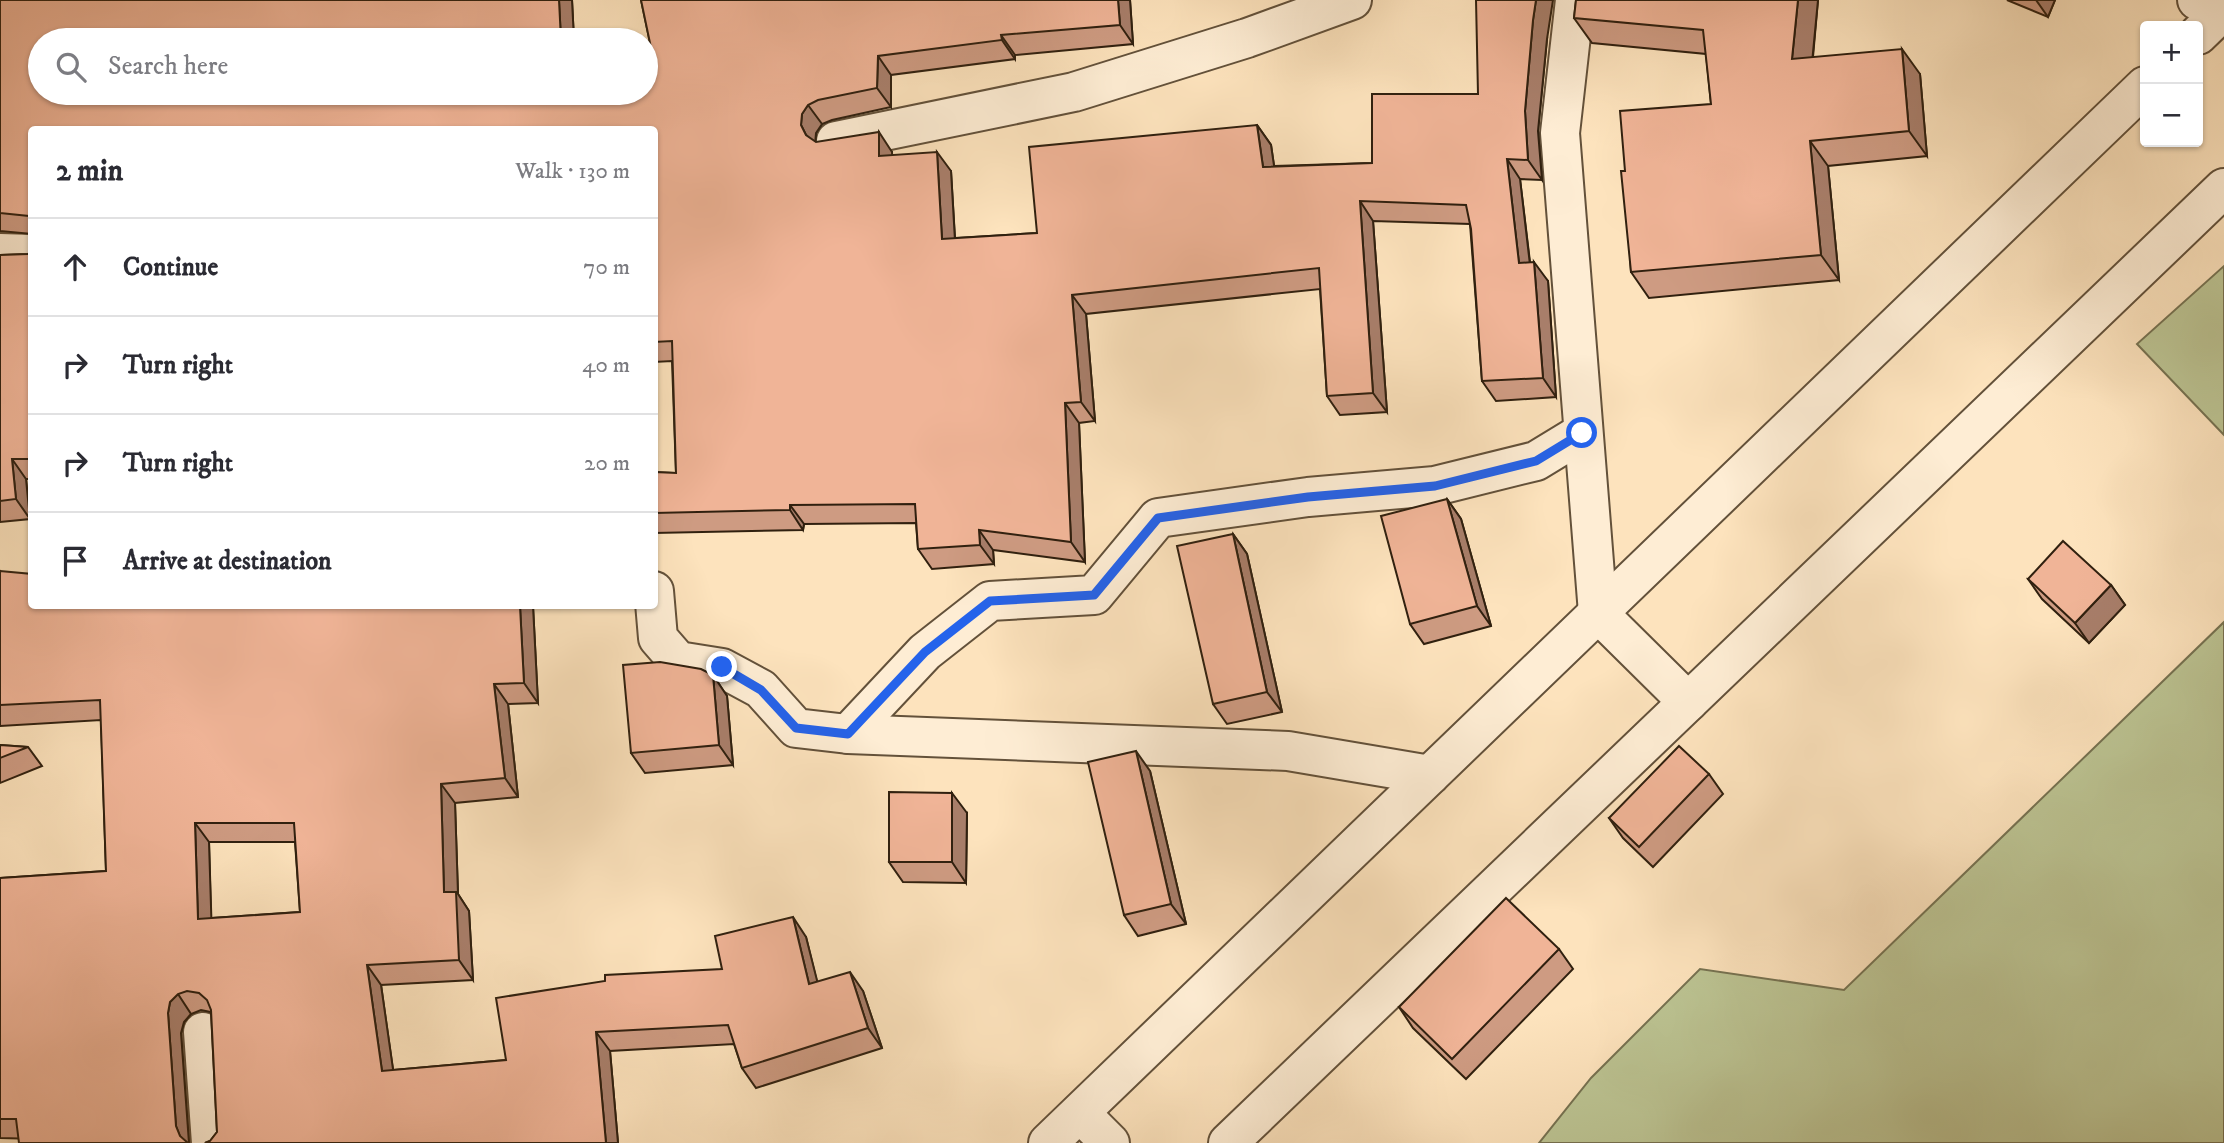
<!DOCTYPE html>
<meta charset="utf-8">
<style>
body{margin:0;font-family:"IM FELL DW Pica",serif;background:#f2f2f3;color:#2b2b33}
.controls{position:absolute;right:21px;top:21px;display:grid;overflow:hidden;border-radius:7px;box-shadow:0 2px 5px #0004}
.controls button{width:63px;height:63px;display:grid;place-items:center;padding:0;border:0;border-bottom:2px solid #e1e1e2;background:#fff;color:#2b2b33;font:35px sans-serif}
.stop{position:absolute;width:21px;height:21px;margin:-16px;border:5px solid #2563eb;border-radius:50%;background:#fff}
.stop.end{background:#2563eb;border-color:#fff;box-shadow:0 2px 7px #0008}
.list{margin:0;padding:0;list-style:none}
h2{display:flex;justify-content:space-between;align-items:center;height:91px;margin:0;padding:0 28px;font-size:30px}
h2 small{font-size:23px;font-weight:400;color:#7c7c81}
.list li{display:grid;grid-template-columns:46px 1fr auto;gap:21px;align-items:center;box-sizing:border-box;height:98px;padding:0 28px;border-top:2px solid #e1e1e2}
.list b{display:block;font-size:26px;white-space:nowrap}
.list em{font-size:23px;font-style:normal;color:#7c7c81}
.icon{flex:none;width:38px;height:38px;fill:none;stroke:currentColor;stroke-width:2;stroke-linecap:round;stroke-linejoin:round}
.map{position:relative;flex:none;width:2224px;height:1143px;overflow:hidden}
.search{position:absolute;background:#fff;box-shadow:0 2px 5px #0004;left:28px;top:28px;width:630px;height:77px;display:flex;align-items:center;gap:18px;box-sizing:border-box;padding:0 24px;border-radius:38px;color:#7c7c81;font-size:26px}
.panel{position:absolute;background:#fff;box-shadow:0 2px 5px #0004;left:28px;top:126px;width:630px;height:483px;border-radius:7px}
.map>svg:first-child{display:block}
.green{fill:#bcc493;stroke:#767251;stroke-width:2}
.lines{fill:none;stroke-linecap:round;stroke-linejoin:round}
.minor-casing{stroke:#63513a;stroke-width:42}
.tertiary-casing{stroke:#63513a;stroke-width:42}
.minor{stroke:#feedd4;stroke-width:38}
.tertiary{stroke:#feedd4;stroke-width:38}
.wall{fill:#ce9b82;stroke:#30200f;stroke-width:2;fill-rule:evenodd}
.shaded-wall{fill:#a87e6a;stroke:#30200f;stroke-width:2}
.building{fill:#f0b497;stroke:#30200f;stroke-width:2;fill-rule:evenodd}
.route{stroke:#2563eb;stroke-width:9}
</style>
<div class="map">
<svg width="2224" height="1143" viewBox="0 0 2224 1143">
<rect width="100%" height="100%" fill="#fde3bd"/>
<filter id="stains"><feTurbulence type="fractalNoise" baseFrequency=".00286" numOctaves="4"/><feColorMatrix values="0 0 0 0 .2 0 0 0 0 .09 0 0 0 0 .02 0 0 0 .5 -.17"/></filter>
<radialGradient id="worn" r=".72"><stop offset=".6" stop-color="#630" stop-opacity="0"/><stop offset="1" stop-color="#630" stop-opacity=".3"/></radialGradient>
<g class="green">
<path d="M2224,266V435L2137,344Z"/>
<path d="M2224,622V1143H1539L1591,1078L1700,969L1844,990Z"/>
</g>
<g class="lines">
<g class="minor-casing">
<g id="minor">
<path d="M1575,0L1560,133L1598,613"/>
<path d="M2197,0L2222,11"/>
<path d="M836,141L1074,92L1247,38L1352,0"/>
<path d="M0,253L32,254"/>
<path d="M654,591L658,638L678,661L722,668L761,689L796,728L848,734L925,652L990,601L1094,595L1158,518L1308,497L1435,486L1536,461L1582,433"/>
<path d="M848,734L1288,751L1430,775"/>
<path d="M203,1032L211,1143"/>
</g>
</g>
<g class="tertiary-casing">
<g id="tertiary">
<path d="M2198,35L2224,10"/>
<path d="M1598,613L1688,702"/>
<path d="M1080,1113L1110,1143"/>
<path d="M1048,1143L2145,86"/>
<path d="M1228,1143L2224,188"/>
</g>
</g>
<use href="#minor" class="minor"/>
<use href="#tertiary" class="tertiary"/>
</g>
<g class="wall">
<path d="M0,0H572L574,40H40L654,62L641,0H1130L1133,44L1015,55V59L891,75V107L832,120L822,124L816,133L815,142H816L892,152V155L951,171L955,238L1037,233L1257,125L1271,145L1274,166L1372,163L1478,94L1547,39L1538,131L1542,180L1520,179L1530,262L1548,281L1556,397L1496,401L1482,381L1470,224L1373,221L1387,412L1340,415L1327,396L1320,289L1086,314L1095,421L1079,423L1085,562L993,550L994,564L932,569L918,549L916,523L804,524L803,530L654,533V472L676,473L672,361L654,362V130H32V234L0,231Z"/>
<path d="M1576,0H1818L1813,57L1920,74L1927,156L1828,166L1839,280L1649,298L1631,272L1625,171L1711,104L1706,54L1592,43L1574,18Z"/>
<path d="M2007,0H2055L2048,17Z"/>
<path d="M32,251V479H26L30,519L0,522V255L28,254Z"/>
<path d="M1447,499L1461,519L1491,626L1424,644L1410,624Z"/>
<path d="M1233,534L1247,554L1282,712L1227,724L1213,704Z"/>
<path d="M0,571L32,606H533L538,703L508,704L518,797L455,803L458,894L469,911L473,980L381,985L393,1070L506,1060L722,969L806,937L817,982L863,991L882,1048L756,1088L742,1068L734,1044L610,1051L618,1143H205L210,1141L217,1132L211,1012L201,1010L191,1014L184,1022L181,1033L189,1143L0,1138V878L106,871L101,720L0,726ZM209,842H295L300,912L211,918Z"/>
<path d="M2028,579L2111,585L2125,605L2089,643L2042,599Z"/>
<path d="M713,675L727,696L733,765L645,773L631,753Z"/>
<path d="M0,745L28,747L42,766L0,783Z"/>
<path d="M1150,771L1186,924L1138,936L1124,915Z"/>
<path d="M1709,774L1723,794L1653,867L1623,838L1609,818Z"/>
<path d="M967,813L966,883L903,882L889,862Z"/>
<path d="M1559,949L1573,969L1466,1079L1413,1028L1399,1007Z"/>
</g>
<g class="shaded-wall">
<path d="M559,0H572L574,40H561Z"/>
<path d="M1118,0H1130L1133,44L1120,25Z"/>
<path d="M1536,0H1553L1547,39L1538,131L1542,180L1528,160L1525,111L1533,20Z"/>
<path d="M1798,0H1818L1810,84L1792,59Z"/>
<path d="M2036,0H2055L2048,17Z"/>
<path d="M1001,35L1015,55V59L1002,40Z"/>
<path d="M1902,49L1920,74L1927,156L1909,131Z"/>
<path d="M878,56L891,75V107L877,88Z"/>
<path d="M808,105L822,124L816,133L815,145L806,135L801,125L802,114Z"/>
<path d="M1257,125L1271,145L1277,186L1263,167Z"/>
<path d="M879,132L892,152L893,175L879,156Z"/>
<path d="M1810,141L1828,166L1839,280L1821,255Z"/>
<path d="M937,152L951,171L956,258L942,239Z"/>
<path d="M1507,159L1520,179L1532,282L1519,263Z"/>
<path d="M1360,201L1373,221L1387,412L1373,393Z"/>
<path d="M1534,262L1548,281L1556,397L1543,378Z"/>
<path d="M1072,295L1086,314L1095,421L1081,402Z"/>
<path d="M1065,403L1079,423L1085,562L1071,542Z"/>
<path d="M12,459L26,479L30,519L16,499Z"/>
<path d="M1447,499L1461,519L1491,626L1477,606Z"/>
<path d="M790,505L804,524L803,530L790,510Z"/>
<path d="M979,530L993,550L994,564L980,545Z"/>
<path d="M1233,534L1247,554L1282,712L1267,692Z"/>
<path d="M2111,585L2125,605L2089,643L2075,623Z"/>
<path d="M520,606H533L538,703L524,683Z"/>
<path d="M713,675L727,696L733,765L719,745Z"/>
<path d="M494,684L508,704L518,797L505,778Z"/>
<path d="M1136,751L1150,771L1186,924L1171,904Z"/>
<path d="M441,784L455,803L458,894L469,911L473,980L459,960L444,892Z"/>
<path d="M952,793L967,813L966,883L952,862Z"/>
<path d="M195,823L209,842L212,939L198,919Z"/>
<path d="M793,917L806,937L823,1004L809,984Z"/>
<path d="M367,965L381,985L396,1090L382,1071Z"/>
<path d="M850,972L863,991L882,1048L868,1028Z"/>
<path d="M178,994L191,1014L184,1022L181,1033L189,1143H184L180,1136L176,1126L168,1013L170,1002Z"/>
<path d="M596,1032L610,1051L618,1143H606Z"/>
</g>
<g class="building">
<path d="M0,0H559L561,40H40V93H646V61L654,62L641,0H1118L1120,25L1001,35L1002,40L878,56L877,88L818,100L808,105L802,114L801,125L806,135L816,142L879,132V156L937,152L942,239L1037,233L1029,147L1257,125L1263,167L1372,163V94H1478L1476,0H1536L1533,20L1525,111L1528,160L1507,159L1519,263L1534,262L1543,378L1482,381L1471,229L1466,205L1360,201L1373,393L1327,396L1319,268L1072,295L1081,402L1065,403L1071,542L979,530L980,545L918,549L915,504L790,505V510L654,513V472L676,473L672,341L654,342V130H32V218L29,216L0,213Z"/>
<path d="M1576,0H1798L1792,59L1902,49L1909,131L1810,141L1821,255L1631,272L1621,171H1625L1620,111L1711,104L1703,30L1574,18Z"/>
<path d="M32,251V459H12L16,499L0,501V255L28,254Z"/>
<path d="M1447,499L1477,606L1410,624L1381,516Z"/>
<path d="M1233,534L1267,692L1213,704L1177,546Z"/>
<path d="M2063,541L2111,585L2075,623L2028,579Z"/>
<path d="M0,571L32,574V606H520L524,683L494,684L505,778L441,784L444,892H456L459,960L367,965L382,1071L506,1060L496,998L605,981V975L722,969L715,936L793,917L809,984L850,972L868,1028L742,1068L728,1025L596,1032L606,1143H205L210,1141L217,1132L211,1010L207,1000L199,993L187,991L178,994L170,1002L168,1013L176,1126L180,1136L188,1143H19L16,1119H0V878L106,871L100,700L0,705ZM195,823H294L300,912L198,919Z"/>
<path d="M660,662L701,669L713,675L719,745L631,753L623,665Z"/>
<path d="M0,745L28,747L0,758Z"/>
<path d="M1679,746L1709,774L1639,847L1609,818Z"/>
<path d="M1136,751L1171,904L1124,915L1088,762Z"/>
<path d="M889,792L952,793V862H889Z"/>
<path d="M1506,898L1559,949L1452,1059L1399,1007Z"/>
</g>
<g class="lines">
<path class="route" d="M722,667L761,690L796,728L848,734L925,652L990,601L1094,595L1158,518L1308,497L1435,486L1536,461L1582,433"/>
</g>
<rect width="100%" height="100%" filter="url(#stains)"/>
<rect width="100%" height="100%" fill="url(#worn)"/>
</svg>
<div class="controls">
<button>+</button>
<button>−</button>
</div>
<div class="stop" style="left:1582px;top:433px"></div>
<div class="stop end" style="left:722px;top:667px"></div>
<div class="search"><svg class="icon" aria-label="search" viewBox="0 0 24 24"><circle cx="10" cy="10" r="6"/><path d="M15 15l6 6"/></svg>Search here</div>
<section class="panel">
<h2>2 min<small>Walk · 130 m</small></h2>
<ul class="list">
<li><svg class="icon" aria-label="ahead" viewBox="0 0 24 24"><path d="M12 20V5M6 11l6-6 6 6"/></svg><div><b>Continue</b></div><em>70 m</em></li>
<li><svg class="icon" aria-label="right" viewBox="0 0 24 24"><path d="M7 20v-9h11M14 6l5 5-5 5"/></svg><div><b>Turn right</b></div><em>40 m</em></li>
<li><svg class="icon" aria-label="right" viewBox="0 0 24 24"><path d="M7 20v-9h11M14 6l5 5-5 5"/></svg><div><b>Turn right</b></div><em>20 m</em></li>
<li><svg class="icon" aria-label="arrive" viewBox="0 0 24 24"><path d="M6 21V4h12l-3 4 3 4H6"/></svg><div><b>Arrive at destination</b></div></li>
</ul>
</section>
</div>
